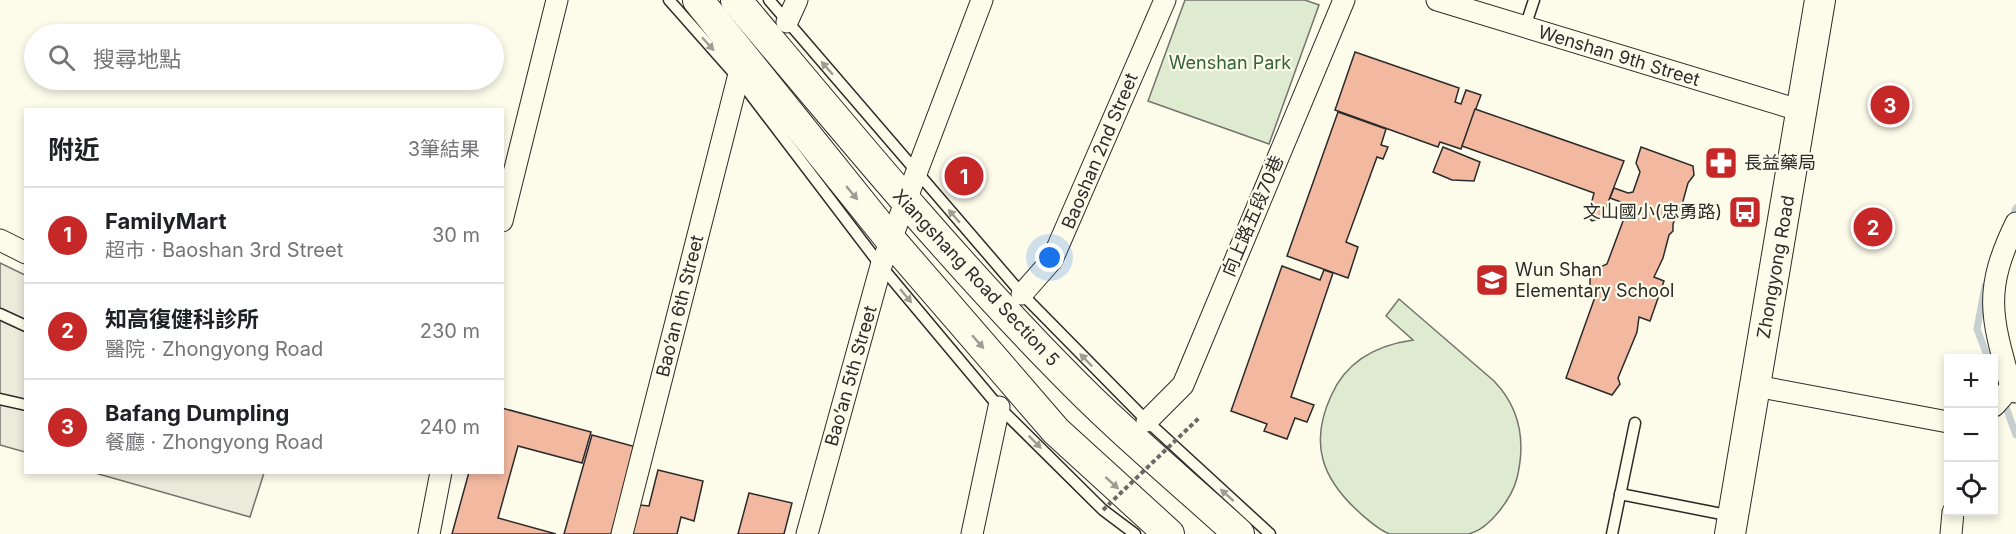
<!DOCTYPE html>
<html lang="zh-TW">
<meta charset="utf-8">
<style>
body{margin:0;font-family:Inter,"Noto Sans TC",sans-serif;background:#f6f6f6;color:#202124}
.controls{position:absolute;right:18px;bottom:18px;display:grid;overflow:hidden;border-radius:0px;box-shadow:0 3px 9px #0003}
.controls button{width:54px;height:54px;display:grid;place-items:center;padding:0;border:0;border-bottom:2px solid #e0e0e0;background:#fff;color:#202124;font:30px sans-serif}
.you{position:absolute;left:1050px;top:258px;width:21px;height:21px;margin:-15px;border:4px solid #fff;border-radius:50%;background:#1a73e8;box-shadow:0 0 0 9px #1a73e833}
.badge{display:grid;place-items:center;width:39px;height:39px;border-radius:50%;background:#c62828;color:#fff;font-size:20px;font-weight:700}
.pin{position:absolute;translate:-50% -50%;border:3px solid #fff;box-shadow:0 2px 6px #0006}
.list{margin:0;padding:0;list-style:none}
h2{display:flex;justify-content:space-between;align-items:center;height:78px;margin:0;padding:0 24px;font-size:26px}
h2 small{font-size:20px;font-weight:400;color:#757577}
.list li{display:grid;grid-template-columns:39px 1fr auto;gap:18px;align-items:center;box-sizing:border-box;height:96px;padding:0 24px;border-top:2px solid #e0e0e0}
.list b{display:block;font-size:22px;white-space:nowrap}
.list p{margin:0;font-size:20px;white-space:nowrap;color:#757577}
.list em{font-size:20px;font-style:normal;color:#757577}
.icon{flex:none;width:33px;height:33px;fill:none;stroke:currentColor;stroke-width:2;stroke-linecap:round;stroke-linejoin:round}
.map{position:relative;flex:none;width:2016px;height:534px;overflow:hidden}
.search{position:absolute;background:#fff;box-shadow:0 3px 9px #0003;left:24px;top:24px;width:480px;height:66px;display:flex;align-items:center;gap:15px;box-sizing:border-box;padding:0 21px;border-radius:33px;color:#757577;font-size:22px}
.panel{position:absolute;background:#fff;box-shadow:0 3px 9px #0003;left:24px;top:108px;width:480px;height:366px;border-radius:0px}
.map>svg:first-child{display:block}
.green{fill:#deebd1;stroke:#74746e;stroke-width:1.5}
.parking{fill:#eceadb;stroke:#74746e;stroke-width:1.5}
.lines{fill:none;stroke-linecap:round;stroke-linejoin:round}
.stream{stroke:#c7d0d0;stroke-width:7}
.building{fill:#f2b8a0;stroke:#2b2b2b;stroke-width:1.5}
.lane-casing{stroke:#2b2b2b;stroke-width:13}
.street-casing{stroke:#2b2b2b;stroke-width:23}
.secondary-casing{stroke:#2b2b2b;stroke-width:32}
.lane{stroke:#fdfbea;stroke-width:10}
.street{stroke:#fdfbea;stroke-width:21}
.secondary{stroke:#fdfbea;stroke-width:30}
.path-bridge{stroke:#6a6964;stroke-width:4;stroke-dasharray:4.5 3;stroke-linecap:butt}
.oneway{fill:#9e9d94}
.labels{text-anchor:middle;stroke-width:4.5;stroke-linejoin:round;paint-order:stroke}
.street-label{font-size:18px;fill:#2b2b2b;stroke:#fdfbea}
.park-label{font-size:18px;fill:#34623c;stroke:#fdfbea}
.poi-label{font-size:18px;fill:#2b2b2b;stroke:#fdfbea;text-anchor:start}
</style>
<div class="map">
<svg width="2016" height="534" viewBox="0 0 2016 534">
<rect width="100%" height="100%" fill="#fdfbea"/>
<g class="green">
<path d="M1185,0H1305L1319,5L1269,144L1148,101Z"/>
<path d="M1399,299L1494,381C1520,408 1526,441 1517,478C1512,498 1489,530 1468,534C1454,534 1436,534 1422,534C1412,534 1399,534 1390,534C1380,531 1368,520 1360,513C1322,479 1309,444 1331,396C1346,361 1378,345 1413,340L1386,316Z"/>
</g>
<g class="parking">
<path d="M0,263L25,275V452L0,445Z"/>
<path d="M95,473H264L250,517Z"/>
</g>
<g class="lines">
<g class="stream">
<path d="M2011,220L2016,208"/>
<path d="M1985,286L1977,329L1988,358"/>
<path d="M1994,374L2016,435"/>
</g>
</g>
<g class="building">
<path d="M1355,52L1459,88L1455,102L1461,104L1466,90L1481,95L1461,149L1440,142L1438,147L1335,110Z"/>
<path d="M1475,109L1624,161L1602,218L1592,221L1588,217L1594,193L1462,146Z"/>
<path d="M1338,112L1386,129L1381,145L1388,147L1383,159L1377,157L1346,242L1358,247L1348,278L1287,256Z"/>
<path d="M1443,147L1480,162L1474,181L1452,180L1433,172Z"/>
<path d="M1641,147L1693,166L1694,175L1688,183L1683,201L1673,224V231L1669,235L1663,258L1654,277L1664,281L1650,321L1639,317L1637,332L1618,378L1620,384L1612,395L1566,378L1595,297L1590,286V277L1596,269L1607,264L1626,213L1621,202L1610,198L1614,188L1628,193L1633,192L1640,172L1636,163Z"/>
<path d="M1282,266L1320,280L1324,270L1333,273L1291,397L1314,405L1307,422L1295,418L1287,439L1264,431L1267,424L1231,411Z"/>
<path d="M502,408L591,432L582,463L518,446L498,518L556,534H452L469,472H502Z"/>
<path d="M592,435L636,447L611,534H564Z"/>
<path d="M658,470L703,481L694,521L681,517L677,534H632L640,505L649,506Z"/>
<path d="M749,493L792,503L784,534H738Z"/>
</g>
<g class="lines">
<g class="lane-casing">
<g id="lane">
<path d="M669,0L738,78L881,266L999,407L1103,510L1135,534"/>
<path d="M769,0L1022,294L1147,421L1270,534"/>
<path d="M1525,27L1534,0"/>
<path d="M0,314L26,326"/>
<path d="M0,399L26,405"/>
<path d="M1620,494L1732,516"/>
<path d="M1612,534L1635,423"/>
</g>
</g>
<g class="street-casing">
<g id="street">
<path d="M1437,0L1802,111"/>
<path d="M787,22L797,0"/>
<path d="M502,221L557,0"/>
<path d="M2016,223C1983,291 1991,316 2011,387L2016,392"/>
<path d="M0,240L26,253"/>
<path d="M1022,294L1052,260L1165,0"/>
<path d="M1756,386L1948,422"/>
<path d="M1994,406L2011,387"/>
<path d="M1147,421L1183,385L1344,0"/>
<path d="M429,534L441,472"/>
<path d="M622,534L738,78"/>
<path d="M807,534L881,266L982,0"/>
<path d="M972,534L999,407"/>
<path d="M1951,534L1953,512"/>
</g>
</g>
<g class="secondary-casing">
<g id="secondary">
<path d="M698,0L890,239L1056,431L1169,534"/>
<path d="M736,0C842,126 946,253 1062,371C1117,428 1180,480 1239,534"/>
<path d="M1730,534L1820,0"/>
</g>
</g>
<use href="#lane" class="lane"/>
<use href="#street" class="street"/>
<use href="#secondary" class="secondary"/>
<path class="path-bridge" d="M1103,510L1200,417"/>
</g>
<defs><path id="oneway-solid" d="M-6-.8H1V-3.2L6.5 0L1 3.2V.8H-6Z" transform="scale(1.5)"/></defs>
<g class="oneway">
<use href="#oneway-solid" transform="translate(708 44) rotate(48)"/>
<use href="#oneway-solid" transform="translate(827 68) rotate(-131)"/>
<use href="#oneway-solid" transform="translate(852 193) rotate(50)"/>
<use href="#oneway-solid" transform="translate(954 216) rotate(-131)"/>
<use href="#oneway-solid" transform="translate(906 296) rotate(50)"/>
<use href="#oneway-solid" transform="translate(978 342) rotate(49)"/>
<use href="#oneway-solid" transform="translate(1086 360) rotate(-134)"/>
<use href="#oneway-solid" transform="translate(1035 442) rotate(45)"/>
<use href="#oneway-solid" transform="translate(1112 483) rotate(42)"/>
<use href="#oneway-solid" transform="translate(1227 495) rotate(-138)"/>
</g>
<defs>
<g id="pharmacy-square" transform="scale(1.725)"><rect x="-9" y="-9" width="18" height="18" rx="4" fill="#c62828" stroke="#fdfbea"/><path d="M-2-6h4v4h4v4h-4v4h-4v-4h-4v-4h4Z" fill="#fff"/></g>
<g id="bus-square" transform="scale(1.725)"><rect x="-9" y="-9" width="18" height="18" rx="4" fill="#c62828" stroke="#fdfbea"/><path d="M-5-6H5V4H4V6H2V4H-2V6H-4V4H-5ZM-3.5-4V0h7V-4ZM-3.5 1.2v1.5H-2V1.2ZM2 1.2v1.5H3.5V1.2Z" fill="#fff"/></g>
<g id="school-square" transform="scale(1.725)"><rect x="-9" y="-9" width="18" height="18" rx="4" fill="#c62828" stroke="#fdfbea"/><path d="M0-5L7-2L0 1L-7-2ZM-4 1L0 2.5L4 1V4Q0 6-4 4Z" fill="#fff"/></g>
</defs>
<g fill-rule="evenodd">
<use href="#pharmacy-square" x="1721" y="163"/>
<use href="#bus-square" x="1745" y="212"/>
<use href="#school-square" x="1492" y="280"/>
</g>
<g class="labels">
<g class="street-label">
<text transform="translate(1619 56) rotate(17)" y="6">Wenshan 9th Street</text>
<text transform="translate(1100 151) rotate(-67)" y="6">Baoshan 2nd Street</text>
<text transform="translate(1253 216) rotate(-67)" y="6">向上路五段70巷</text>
<text transform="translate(1776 267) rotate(-80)" y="6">Zhongyong Road</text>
<text transform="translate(976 278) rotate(47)" y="6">Xiangshang Road Section 5</text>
<text transform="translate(680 306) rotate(-76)" y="6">Bao’an 6th Street</text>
<text transform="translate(851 376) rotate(-74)" y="6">Bao’an 5th Street</text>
</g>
<g class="park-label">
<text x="1230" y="69">Wenshan Park</text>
</g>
<g class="poi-label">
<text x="1744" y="169">長益藥局</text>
<text x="1722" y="218" text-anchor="end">文山國小(忠勇路)</text>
<text x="1515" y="276">Wun Shan<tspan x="1515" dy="21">Elementary School</tspan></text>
</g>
</g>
</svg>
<div class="controls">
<button>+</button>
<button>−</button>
<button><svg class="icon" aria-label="locate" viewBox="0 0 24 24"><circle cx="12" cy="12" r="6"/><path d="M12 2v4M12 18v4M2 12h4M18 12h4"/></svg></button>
</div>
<div class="you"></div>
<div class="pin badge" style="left:964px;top:176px">1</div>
<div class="pin badge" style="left:1873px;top:227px">2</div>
<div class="pin badge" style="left:1890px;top:105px">3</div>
<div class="search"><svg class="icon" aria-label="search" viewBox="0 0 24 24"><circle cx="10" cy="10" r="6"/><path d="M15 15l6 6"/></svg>搜尋地點</div>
<section class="panel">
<h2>附近<small>3筆結果</small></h2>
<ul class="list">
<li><span class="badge">1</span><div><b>FamilyMart</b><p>超市 · Baoshan 3rd Street</p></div><em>30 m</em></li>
<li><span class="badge">2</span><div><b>知高復健科診所</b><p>醫院 · Zhongyong Road</p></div><em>230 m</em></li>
<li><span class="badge">3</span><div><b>Bafang Dumpling</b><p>餐廳 · Zhongyong Road</p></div><em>240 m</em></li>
</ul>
</section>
</div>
